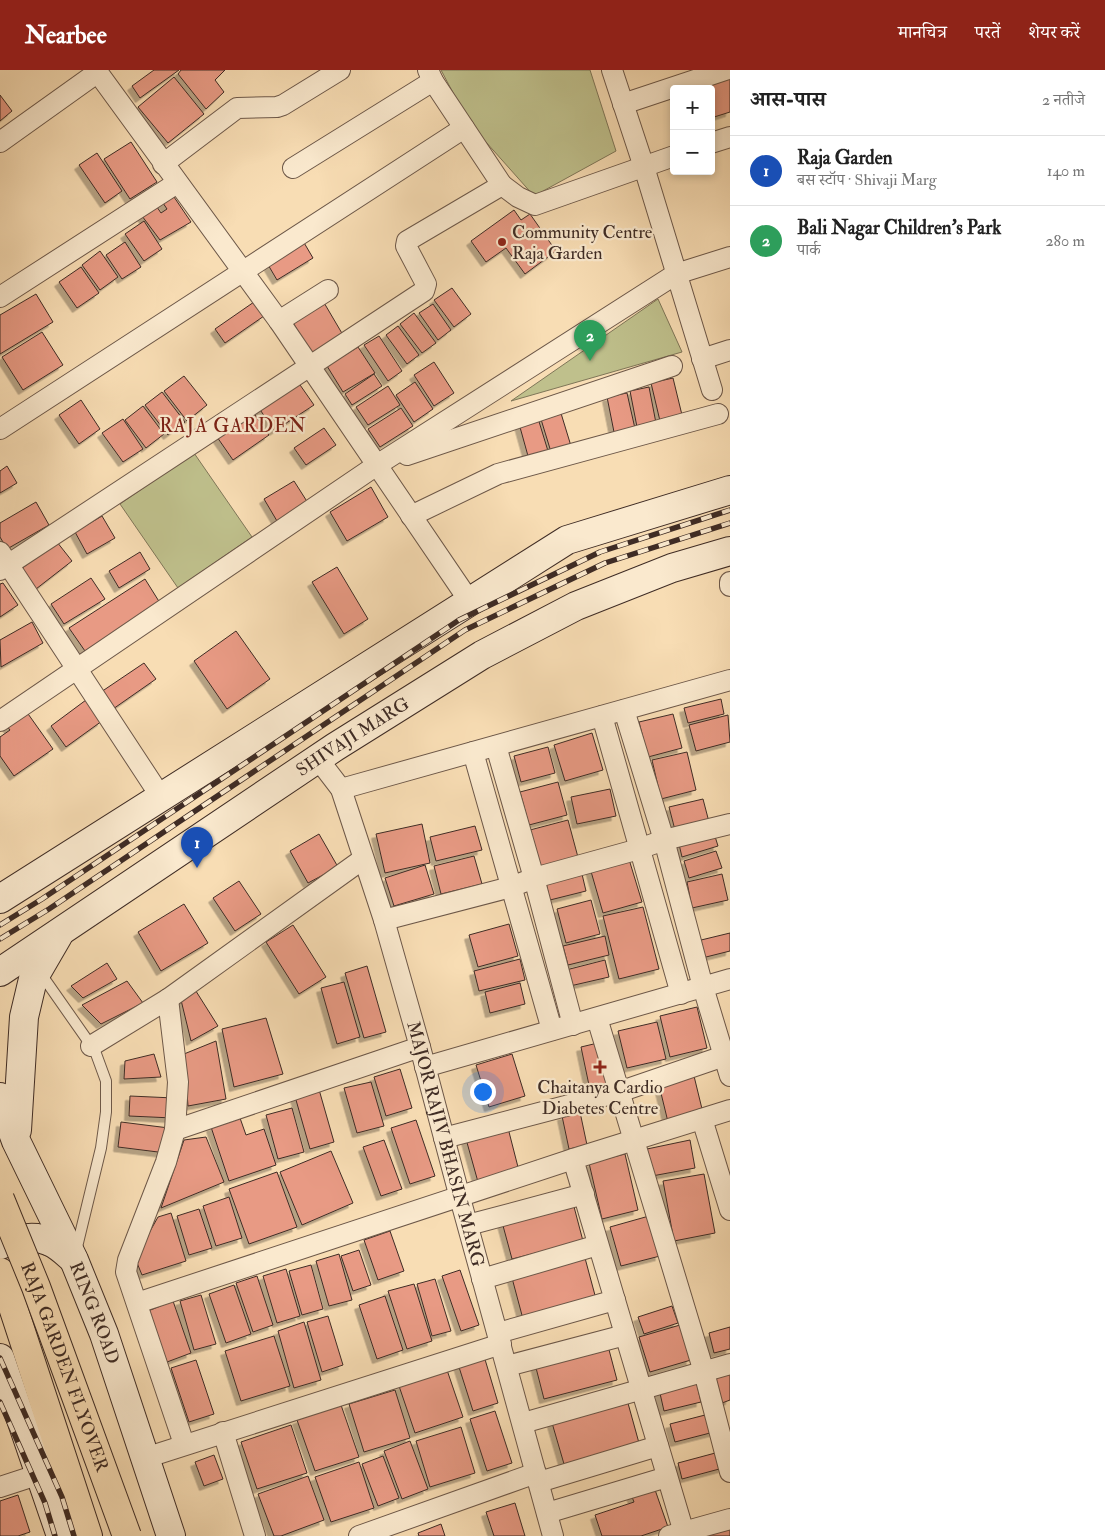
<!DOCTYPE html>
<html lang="hi">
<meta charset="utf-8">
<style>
body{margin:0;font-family:"IM FELL Double Pica","Noto Serif Devanagari",serif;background:#f6f6f6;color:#222}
.controls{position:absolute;right:15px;top:15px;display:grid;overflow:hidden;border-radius:5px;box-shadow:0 2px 8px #0003}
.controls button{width:45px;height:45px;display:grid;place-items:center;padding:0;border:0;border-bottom:1px solid #e0e0e0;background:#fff;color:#222;font:25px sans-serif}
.you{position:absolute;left:482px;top:1021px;width:18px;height:18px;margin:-12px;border:4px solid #fff;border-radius:50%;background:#1a73e8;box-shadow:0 0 0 8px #1a73e833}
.badge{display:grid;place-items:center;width:32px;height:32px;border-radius:50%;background:#8f2418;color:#fff;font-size:16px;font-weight:700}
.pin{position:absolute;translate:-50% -41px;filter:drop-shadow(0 1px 2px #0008)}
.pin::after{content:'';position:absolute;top:26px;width:18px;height:15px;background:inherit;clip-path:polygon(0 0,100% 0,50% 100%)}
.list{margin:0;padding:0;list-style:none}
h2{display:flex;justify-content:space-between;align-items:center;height:65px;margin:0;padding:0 20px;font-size:21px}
h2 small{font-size:16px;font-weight:400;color:#767676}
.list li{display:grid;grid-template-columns:32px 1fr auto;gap:15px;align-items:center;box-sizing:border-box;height:70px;padding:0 20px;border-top:1px solid #e0e0e0}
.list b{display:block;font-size:19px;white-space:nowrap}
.list p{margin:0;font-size:16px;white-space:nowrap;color:#767676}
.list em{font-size:16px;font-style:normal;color:#767676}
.map{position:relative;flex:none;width:730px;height:1466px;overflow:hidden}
header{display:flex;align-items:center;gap:30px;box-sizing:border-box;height:70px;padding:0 25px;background:#8f2418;color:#fff}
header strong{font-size:24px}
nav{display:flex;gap:28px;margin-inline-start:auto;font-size:18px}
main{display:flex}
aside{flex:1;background:#fff}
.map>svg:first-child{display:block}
.green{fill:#bfc08c;stroke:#7f7658}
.building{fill:#e89a84;stroke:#3f2c25;filter:url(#shadow)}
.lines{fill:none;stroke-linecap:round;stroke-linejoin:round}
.service-casing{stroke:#6d5849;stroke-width:12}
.minor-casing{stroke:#6d5849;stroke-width:22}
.secondary-casing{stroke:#3f2c25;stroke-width:30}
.primary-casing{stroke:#3f2c25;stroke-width:30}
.service{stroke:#fae9ce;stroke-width:10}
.minor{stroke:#fae9ce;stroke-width:20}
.secondary{stroke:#fae9ce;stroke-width:28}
.primary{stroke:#f8ddb4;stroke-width:28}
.rail-casing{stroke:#3f2c25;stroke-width:5.5}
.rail{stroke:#fae9ce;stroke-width:4;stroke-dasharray:11;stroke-linecap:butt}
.primary-bridge-casing{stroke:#3f2c25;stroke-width:30;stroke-linecap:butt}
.primary-bridge{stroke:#f8ddb4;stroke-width:28}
.poi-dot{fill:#8f2418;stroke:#fae9ce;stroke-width:2}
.labels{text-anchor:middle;stroke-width:4.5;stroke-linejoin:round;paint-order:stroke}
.poi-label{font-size:18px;fill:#3f2c25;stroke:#fae9ce;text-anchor:start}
.street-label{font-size:18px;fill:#3f2c25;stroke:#fae9ce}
.neighbourhood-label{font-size:19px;letter-spacing:1px;fill:#7a1f14;stroke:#fae9ce}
</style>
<header>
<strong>Nearbee</strong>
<nav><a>मानचित्र</a><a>परतें</a><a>शेयर करें</a></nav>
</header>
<main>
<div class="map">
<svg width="730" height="1466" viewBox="0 0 730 1466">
<defs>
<filter id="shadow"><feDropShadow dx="-4.5" dy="4.5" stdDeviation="0" flood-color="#0004"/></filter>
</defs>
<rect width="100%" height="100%" fill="#f8ddb4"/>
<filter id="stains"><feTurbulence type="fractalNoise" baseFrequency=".004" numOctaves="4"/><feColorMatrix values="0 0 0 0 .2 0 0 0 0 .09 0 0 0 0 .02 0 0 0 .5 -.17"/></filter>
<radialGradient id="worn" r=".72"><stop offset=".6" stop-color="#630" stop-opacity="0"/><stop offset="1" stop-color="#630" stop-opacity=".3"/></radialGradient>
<g class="green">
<path d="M441,0H590L616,81L534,126L469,53Z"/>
<path d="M658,229L682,282L511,331Z"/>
<path d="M194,383L252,467L178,518L120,434Z"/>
</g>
<g class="building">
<path d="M154,0H179L140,28L132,16Z"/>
<path d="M181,0H225L215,10L224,22L206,39L178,4Z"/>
<path d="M730,4V42L711,48V19H699Z"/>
<path d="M174,7L204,44L168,73L138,37Z"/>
<path d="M0,25L12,41L0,51Z"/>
<path d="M131,72L157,112L130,129L104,89Z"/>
<path d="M97,83L122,121L105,133L79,95Z"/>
<path d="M174,127L191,152L160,170L142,146L157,137L161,143L167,139L163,133Z"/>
<path d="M514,140L521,150L530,144L556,181L525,204L506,178L486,192L471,171Z"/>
<path d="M144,151L162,179L144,191L125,164Z"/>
<path d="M303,171L313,188L277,210L267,193Z"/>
<path d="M125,172L141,197L122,209L106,185Z"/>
<path d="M100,181L118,207L100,220L82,195Z"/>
<path d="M81,197L99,223L77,238L59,212Z"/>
<path d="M452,218L471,244L454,257L434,230Z"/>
<path d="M36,224L53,252L0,284V245Z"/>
<path d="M323,231L343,265L311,284L291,249Z"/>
<path d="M254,232L264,246L225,273L215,259Z"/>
<path d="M433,234L451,260L438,270L419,243Z"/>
<path d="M414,243L436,273L422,283L400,254Z"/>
<path d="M398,256L419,285L407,294L386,265Z"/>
<path d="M42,262L63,295L23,320L2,287Z"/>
<path d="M379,266L402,301L388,311L364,275Z"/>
<path d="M358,277L375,303L343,322L327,296Z"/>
<path d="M434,292L454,323L434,336L414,305Z"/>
<path d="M374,304L382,316L352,335L345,324Z"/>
<path d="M184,306L207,335L187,351L164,321Z"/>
<path d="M673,308L682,345L660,351L651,313Z"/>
<path d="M298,312L314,335L274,361L259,338Z"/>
<path d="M415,312L433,339L414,352L396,325Z"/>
<path d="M388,316L400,335L368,355L356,337Z"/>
<path d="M649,317L656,353L637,357L630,321Z"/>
<path d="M162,322L185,352L168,365L145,335Z"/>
<path d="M627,323L636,363L615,367L607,327Z"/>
<path d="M81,330L100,359L79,374L59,345Z"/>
<path d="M143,336L164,364L146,378L125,350Z"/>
<path d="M401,338L413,356L380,377L368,359Z"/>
<path d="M560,340L571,376L551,382L540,346Z"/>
<path d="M253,342L269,365L233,390L217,367Z"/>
<path d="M537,345L548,381L528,386L518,350Z"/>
<path d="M123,349L143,379L123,392L102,363Z"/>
<path d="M324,358L336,375L306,395L294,378Z"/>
<path d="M7,396L17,413L0,423V401Z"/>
<path d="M294,411L308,433L277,451L264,429Z"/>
<path d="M371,417L388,447L347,471L330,442Z"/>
<path d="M36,432L49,455L7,479L0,467V453Z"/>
<path d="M102,446L115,468L87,484L75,462Z"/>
<path d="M57,472L72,491L36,519L21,499Z"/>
<path d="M140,482L150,499L119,518L109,501Z"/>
<path d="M337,497L368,549L344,564L312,512Z"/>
<path d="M91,508L105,529L64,554L51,534Z"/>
<path d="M145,509L160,533L85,581L69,558Z"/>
<path d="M3,513L18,535L0,547V514Z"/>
<path d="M32,552L43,573L1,597L0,570Z"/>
<path d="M236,561L270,609L227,639L194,591Z"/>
<path d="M144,593L156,609L113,639L101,622Z"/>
<path d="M721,629L724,644L688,653L684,638Z"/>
<path d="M86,630L102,651L66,677L51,656Z"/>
<path d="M26,641L53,679L14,706L0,686V667L10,660L6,655Z"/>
<path d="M673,644L682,678L648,687L639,652Z"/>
<path d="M728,645L730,672L696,681L689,655Z"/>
<path d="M592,663L603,700L565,711L554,675Z"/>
<path d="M548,677L555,703L521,712L514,686Z"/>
<path d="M687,682L696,720L661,729L652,690Z"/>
<path d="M558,712L567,745L529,755L520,722Z"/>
<path d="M610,719L616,746L577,754L571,727Z"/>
<path d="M703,729L709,752L675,760L669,737Z"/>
<path d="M568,750L579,791L541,801L530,760Z"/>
<path d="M422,754L430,793L385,803L376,764Z"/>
<path d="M475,756L482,780L436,791L430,767Z"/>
<path d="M713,760L718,776L682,787L678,770Z"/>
<path d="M319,764L338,797L308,813L290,781Z"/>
<path d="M716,781L722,798L689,808L684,791Z"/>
<path d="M474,786L482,814L441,824L434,796Z"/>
<path d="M628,786L642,832L603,843L590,798Z"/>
<path d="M425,795L434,824L394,836L385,808Z"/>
<path d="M581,800L586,821L550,830L545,809Z"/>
<path d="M722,804L728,830L692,838L687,812Z"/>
<path d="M239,811L261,844L235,861L213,828Z"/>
<path d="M591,830L600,864L566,873L557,839Z"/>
<path d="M184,834L208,873L161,901L138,862Z"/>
<path d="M643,837L659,899L619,909L603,846Z"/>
<path d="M509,854L518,886L478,897L469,865Z"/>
<path d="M293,855L326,907L299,924L266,872Z"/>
<path d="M730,863V881L702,888L697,871Z"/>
<path d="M605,866L609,885L568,895L563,876Z"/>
<path d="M520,889L525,910L479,921L474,901Z"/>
<path d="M605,890L609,907L570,916L566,900Z"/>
<path d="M107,893L117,909L83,928L71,916Z"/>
<path d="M367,896L386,962L364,968L345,903Z"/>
<path d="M127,911L143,933L101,954L82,935Z"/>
<path d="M344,912L360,967L337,974L321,918Z"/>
<path d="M520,913L525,934L490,943L485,922Z"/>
<path d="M194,918L218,956L191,971L181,930Z"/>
<path d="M697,937L707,978L670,987L660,946Z"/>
<path d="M266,948L283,1004L234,1017L222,959Z"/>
<path d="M657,952L666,989L627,998L618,961Z"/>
<path d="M216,971L226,1029L188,1036L184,984Z"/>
<path d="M602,972L610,1016L590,1020L581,977Z"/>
<path d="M154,984L161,1007L124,1009L125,991Z"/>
<path d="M512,984L525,1026L489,1037L476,995Z"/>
<path d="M400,999L412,1038L386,1046L374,1007Z"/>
<path d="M694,1006L703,1043L668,1052L659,1015Z"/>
<path d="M371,1012L384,1056L357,1063L344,1018Z"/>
<path d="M318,1016L334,1072L310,1079L294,1023Z"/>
<path d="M130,1026L174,1028L173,1048L129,1046Z"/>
<path d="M292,1038L304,1082L278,1089L266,1045Z"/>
<path d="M580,1042L587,1075L569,1079L562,1046Z"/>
<path d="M240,1048L246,1065L264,1059L276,1095L229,1111L211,1057Z"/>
<path d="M416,1050L435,1106L410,1114L391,1058Z"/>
<path d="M121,1052L169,1058L166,1083L118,1077Z"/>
<path d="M508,1058L519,1101L478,1112L466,1069Z"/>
<path d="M206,1067L224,1112L161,1138L184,1070Z"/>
<path d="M384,1070L402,1119L381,1126L363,1077Z"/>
<path d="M690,1070L695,1098L652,1106L647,1079Z"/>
<path d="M331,1081L353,1133L302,1155L280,1102Z"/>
<path d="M625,1084L638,1140L602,1149L589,1093Z"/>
<path d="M277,1102L297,1157L249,1174L229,1119Z"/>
<path d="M704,1104L715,1163L674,1171L663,1111Z"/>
<path d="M229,1127L242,1168L216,1176L203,1136Z"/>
<path d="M573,1133L583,1171L512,1189L502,1152Z"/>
<path d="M199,1139L212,1178L189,1185L177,1146Z"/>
<path d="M171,1143L186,1191L142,1205L135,1188L158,1147Z"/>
<path d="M649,1146L660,1186L621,1196L610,1157Z"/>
<path d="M390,1161L404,1201L378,1210L364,1170Z"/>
<path d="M359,1180L371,1215L353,1221L341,1186Z"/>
<path d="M339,1184L352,1230L329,1236L316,1191Z"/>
<path d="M585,1188L596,1229L523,1249L512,1208Z"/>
<path d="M311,1195L323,1239L302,1245L289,1201Z"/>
<path d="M286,1199L300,1246L277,1253L263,1206Z"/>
<path d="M460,1200L479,1255L461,1261L442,1206Z"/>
<path d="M257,1206L273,1255L253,1262L236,1213Z"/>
<path d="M435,1209L451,1261L432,1266L417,1214Z"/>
<path d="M414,1214L432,1271L407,1279L388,1221Z"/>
<path d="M234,1215L251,1264L226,1273L209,1224Z"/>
<path d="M201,1225L216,1274L194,1280L180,1231Z"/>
<path d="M385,1226L403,1280L377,1289L359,1235Z"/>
<path d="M173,1231L191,1283L167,1292L148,1241Z"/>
<path d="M672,1236L678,1253L644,1264L638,1247Z"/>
<path d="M328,1246L343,1295L322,1302L307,1252Z"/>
<path d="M304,1252L321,1310L294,1318L278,1261Z"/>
<path d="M680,1255L691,1290L650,1302L639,1267Z"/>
<path d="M730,1257V1279L714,1283L709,1263Z"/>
<path d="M274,1266L290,1316L241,1331L225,1281Z"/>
<path d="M608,1276L617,1310L544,1329L535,1294Z"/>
<path d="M484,1286L498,1333L473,1341L458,1294Z"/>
<path d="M196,1290L214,1344L189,1352L171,1298Z"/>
<path d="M730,1299V1330L722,1333L714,1303Z"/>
<path d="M447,1300L463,1347L415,1363L399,1316Z"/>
<path d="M696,1310L701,1332L664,1341L659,1319Z"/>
<path d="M395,1320L410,1368L364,1382L349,1334Z"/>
<path d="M626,1326L639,1373L564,1394L550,1346Z"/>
<path d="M341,1335L359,1387L315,1401L297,1350Z"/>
<path d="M495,1341L512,1393L487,1401L470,1349Z"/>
<path d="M709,1344L714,1362L675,1372L670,1354Z"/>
<path d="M291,1355L307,1403L257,1419L241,1372Z"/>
<path d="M461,1357L475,1403L430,1417L416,1371Z"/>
<path d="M410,1371L428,1419L402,1429L384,1381Z"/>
<path d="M719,1382L723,1398L682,1409L678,1393Z"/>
<path d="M214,1385L223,1409L204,1416L195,1392Z"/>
<path d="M383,1386L399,1428L378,1436L362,1394Z"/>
<path d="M359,1392L374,1438L331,1452L315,1407Z"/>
<path d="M308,1406L324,1450L281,1466H274L258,1424Z"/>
<path d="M653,1414L668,1457L641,1466H602L595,1445L634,1432L630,1422Z"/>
<path d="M18,1425L30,1462L18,1466H0V1431Z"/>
<path d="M515,1433L525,1466H494L486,1442Z"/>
<path d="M441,1454L445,1466H419L418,1463Z"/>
<path d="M730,1458V1466H700Z"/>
</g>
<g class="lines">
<g class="service-casing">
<path id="service" d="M39,901L95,981L106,1011V1042L101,1078L76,1181"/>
</g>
<g class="minor-casing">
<g id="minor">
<path d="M96,0L279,251L470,532"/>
<path d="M612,0L644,97L712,320"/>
<path d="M623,34L725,0"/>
<path d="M0,72L98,2"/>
<path d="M711,73L730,67"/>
<path d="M163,94L237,38L277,37L283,35L340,0"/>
<path d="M293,98L433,11"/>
<path d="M502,115L518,127L535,135L674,86"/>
<path d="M0,227L177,113"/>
<path d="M279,251L328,220"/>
<path d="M702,289L730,280"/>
<path d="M0,359L464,58"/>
<path d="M407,385L672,296"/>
<path d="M411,446L498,404L718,344"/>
<path d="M0,482L161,727"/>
<path d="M0,500L424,221L426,214L406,176L407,171L502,115L433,11L428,0"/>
<path d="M730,512V516"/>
<path d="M624,640L664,770L703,917L730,1006"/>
<path d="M602,646L681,924"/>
<path d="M0,651L377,395L676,204L730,187"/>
<path d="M496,676L534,808L573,955"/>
<path d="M473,682L552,960"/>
<path id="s1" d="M318,689L341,719L384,850L420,977L460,1128L553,1466"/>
<path d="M341,719L730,610"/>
<path d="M384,850L511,817L534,808L639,779L664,770L730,754"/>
<path d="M168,929L178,1012L175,1060L166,1092L128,1190L126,1202L184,1374"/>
<path d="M597,948L704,1302L730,1402"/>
<path d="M91,976L168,929L363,789"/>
<path d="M425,997L730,909"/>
<path d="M702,1049L730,1140"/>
<path d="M175,1060L420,977"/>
<path d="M444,1068L619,1022L724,986"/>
<path d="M573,1089L685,1466"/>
<path d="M468,1155L584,1124"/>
<path d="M482,1209L598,1175"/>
<path d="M137,1233L573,1089L730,1040"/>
<path d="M498,1263L615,1230"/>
<path d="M507,1296L625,1265"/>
<path d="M523,1353L730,1294"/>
<path d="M223,1362L255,1466"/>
<path d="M145,1388L501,1274"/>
<path d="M539,1412L658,1376"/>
<path d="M0,1417L40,1404"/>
<path d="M547,1443L667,1407"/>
<path d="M359,1466L536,1403"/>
<path d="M669,1466L730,1449"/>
</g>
</g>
<g class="secondary-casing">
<g id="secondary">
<path d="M0,829L567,470L730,420"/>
<path id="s2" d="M0,902L335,677L482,585L576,536L672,498L730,481"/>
<path id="s3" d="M0,1027L16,1071L74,1190L104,1264L171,1466"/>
<path d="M17,1060L24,947L33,909L58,866"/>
<path d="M0,1175C15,1169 35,1164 50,1172C58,1175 66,1183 73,1189"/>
<path d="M0,1288L61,1466"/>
</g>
</g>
<g class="primary-casing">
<path id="primary" d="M0,1202L9,1225L88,1466"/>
</g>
<use href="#service" class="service"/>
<use href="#minor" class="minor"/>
<use href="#secondary" class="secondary"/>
<use href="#primary" class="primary"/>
<g class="rail-casing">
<g id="rail">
<path d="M0,855L42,829L459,550L600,482L730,440"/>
<path d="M0,869L49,839L465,560L605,493L730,453"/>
<path d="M0,1288L62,1427L74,1466"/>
<path d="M0,1332L45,1433L55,1466"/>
</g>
</g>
<use href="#rail" class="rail"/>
<g class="primary-bridge-casing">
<g id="primary-bridge">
<path id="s4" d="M0,1129L36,1217L127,1466"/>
</g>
</g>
<use href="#primary-bridge" class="primary-bridge"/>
</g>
<g class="poi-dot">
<circle cx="502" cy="172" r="5"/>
<path d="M597.5 989.5h5v5h5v5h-5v5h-5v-5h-5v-5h5z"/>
</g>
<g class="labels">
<g class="poi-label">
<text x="512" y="168">Community Centre<tspan x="512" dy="21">Raja Garden</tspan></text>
<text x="600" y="1023" text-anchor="middle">Chaitanya Cardio<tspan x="600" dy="21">Diabetes Centre</tspan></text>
</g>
<g class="street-label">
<text dy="6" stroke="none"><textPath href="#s2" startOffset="424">SHIVAJI MARG</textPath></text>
<text dy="6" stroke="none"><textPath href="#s1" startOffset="408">MAJOR RAJIV BHASIN MARG</textPath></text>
<text dy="6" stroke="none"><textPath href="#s3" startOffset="236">RING ROAD</textPath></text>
<text dy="6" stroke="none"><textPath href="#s4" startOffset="180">RAJA GARDEN FLYOVER</textPath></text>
</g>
<g class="neighbourhood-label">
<text x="233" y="362">RAJA GARDEN</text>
</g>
</g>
<rect width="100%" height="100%" filter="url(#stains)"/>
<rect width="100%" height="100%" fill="url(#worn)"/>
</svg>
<div class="controls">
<button>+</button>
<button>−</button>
</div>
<div class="you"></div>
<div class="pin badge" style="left:197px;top:798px;background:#1a4fb4">1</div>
<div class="pin badge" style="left:590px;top:291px;background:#2e9e5b">2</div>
</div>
<aside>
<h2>आस-पास<small>2 नतीजे</small></h2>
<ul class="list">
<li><span class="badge" style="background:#1a4fb4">1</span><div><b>Raja Garden</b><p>बस स्टॉप · Shivaji Marg</p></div><em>140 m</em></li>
<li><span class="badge" style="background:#2e9e5b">2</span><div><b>Bali Nagar Children's Park</b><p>पार्क</p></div><em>280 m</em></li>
</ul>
</aside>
</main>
